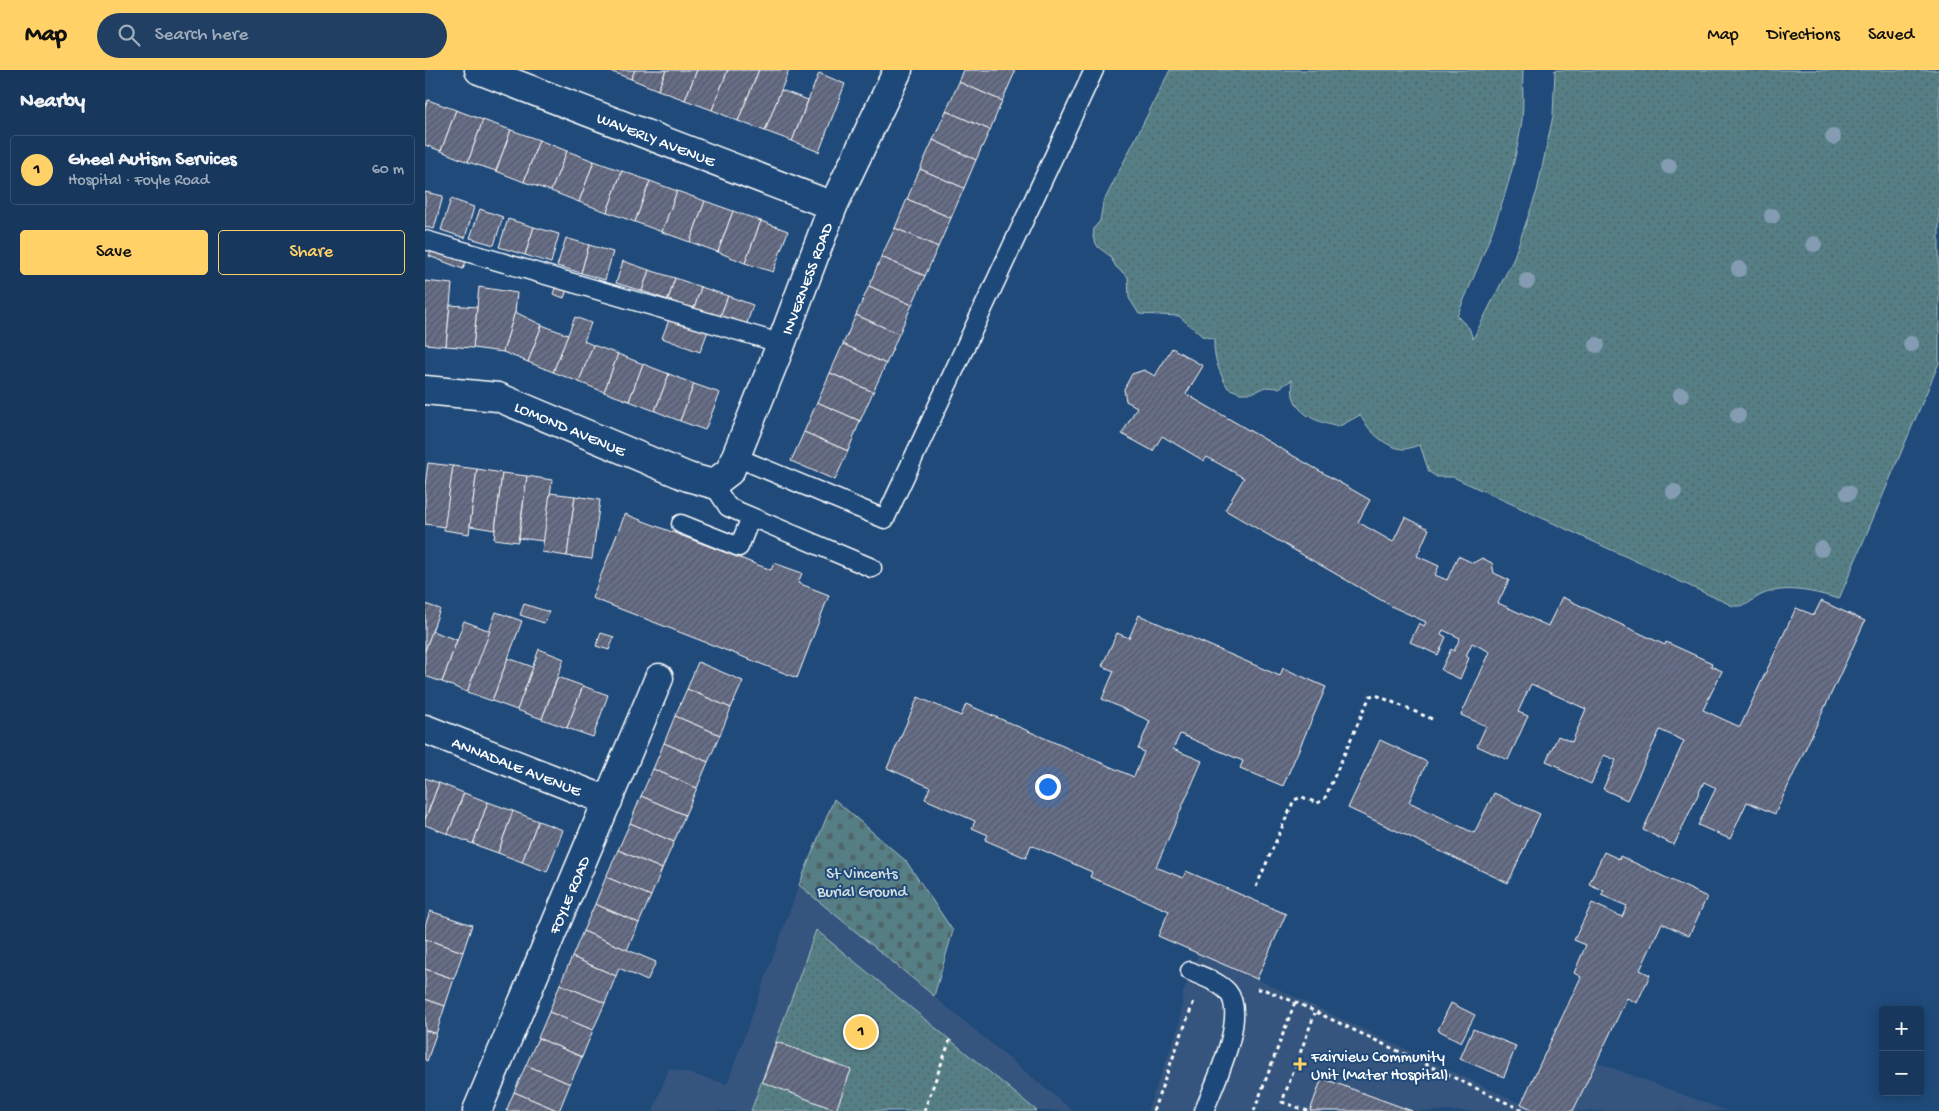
<!DOCTYPE html>
<meta charset="utf-8">
<style>
body{margin:0;font-family:"Gochi Hand",sans-serif;background:#203f62;color:#f1f3f6}
.controls{position:absolute;right:15px;bottom:15px;display:grid;overflow:hidden;border-radius:5px;box-shadow:0 2px 12px #0003}
.controls button{width:45px;height:45px;display:grid;place-items:center;padding:0;border:0;border-bottom:1px solid #365272;background:#17385c;color:#f1f3f6;font:25px sans-serif}
.you{position:absolute;left:622px;top:716px;width:18px;height:18px;margin:-12px;border:4px solid #fff;border-radius:50%;background:#1a73e8;box-shadow:0 0 0 8px #1a73e833}
.badge{display:grid;place-items:center;width:32px;height:32px;border-radius:50%;background:#ffd166;color:#111;font-size:16px;font-weight:700}
.pin{position:absolute;translate:-50% -50%;border:2px solid #fff;box-shadow:0 1px 5px #0006}
.list{margin:0;padding:0;list-style:none}
h2{display:flex;justify-content:space-between;align-items:center;height:65px;margin:0;padding:0 20px;font-size:21px}
h2 small{font-size:16px;font-weight:400;color:#9eacbb}
.list li{display:grid;grid-template-columns:32px 1fr auto;gap:15px;align-items:center;box-sizing:border-box;height:70px;margin:0 10px 10px;padding:0 10px;border:1px solid #365272;border-radius:5px}
.list b{display:block;font-size:19px;white-space:nowrap}
.list p{margin:0;font-size:16px;white-space:nowrap;color:#9eacbb}
.list em{font-size:16px;font-style:normal;color:#9eacbb}
.actions{display:flex;gap:10px;padding:15px 20px}
.actions a{flex:1;padding:11px 0;border:1px solid #ffd166;border-radius:5px;text-align:center;font-size:18px;color:#ffd166}
.actions .main{background:#ffd166;color:#111}
.icon{flex:none;width:28px;height:28px;fill:none;stroke:currentColor;stroke-width:2;stroke-linecap:round;stroke-linejoin:round}
.map{position:relative;flex:none;width:1514px;height:1041px;overflow:hidden}
header{display:flex;align-items:center;gap:30px;box-sizing:border-box;height:70px;padding:0 25px;background:#ffd166;color:#111}
header strong{font-size:24px}
nav{display:flex;gap:28px;margin-inline-start:auto;font-size:18px}
.search{width:350px;height:45px;background:#203f62;display:flex;align-items:center;gap:12px;box-sizing:border-box;padding:0 18px;border-radius:28px;color:#9eacbb;font-size:19px}
main{display:flex}
aside{flex:1;background:#17385c}
.map>svg:first-child{display:block}
.built{fill:#34557e}
.grass{fill:url(#grass-dots);stroke:#aabec2}
.cemetery{fill:url(#cemetery-stones);stroke:#aabec2}
.building{fill:url(#building-hatch);stroke:#fff}
.lines{fill:none;stroke-linecap:round;stroke-linejoin:round}
.service-casing{stroke:#fff;stroke-width:21}
.minor-casing{stroke:#fff;stroke-width:31}
.path{stroke:#fff;stroke-width:3;stroke-dasharray:4 4;stroke-linecap:butt}
.service{stroke:#1f4a7a;stroke-width:18}
.minor{stroke:#1f4a7a;stroke-width:28}
.tree{fill:#839cb2}
.poi-dot{fill:#ffd166;stroke:#1f4a7a;stroke-width:2}
.labels{text-anchor:middle;stroke-width:4;stroke-linejoin:round;paint-order:stroke}
.street-label{font-size:16px;fill:#fff;stroke:#1f4a7a}
.park-label{font-size:16px;fill:#d4dfe0;stroke:#1f4a7a}
.poi-label{font-size:16px;fill:#fff;stroke:#1f4a7a;text-anchor:start}
</style>
<header>
<strong>Map</strong>
<div class="search"><svg class="icon" aria-label="search" viewBox="0 0 24 24"><circle cx="10" cy="10" r="6"/><path d="M15 15l6 6"/></svg>Search here</div>
<nav><a>Map</a><a>Directions</a><a>Saved</a></nav>
</header>
<main>
<aside>
<h2>Nearby<small></small></h2>
<ul class="list">
<li><span class="badge">1</span><div><b>Gheel Autism Services</b><p>Hospital · Foyle Road</p></div><em>60 m</em></li>
</ul>
<div class="actions"><a class="main">Save</a><a>Share</a></div>
</aside>
<div class="map">
<svg width="1514" height="1041" viewBox="0 0 1514 1041">
<defs>
<pattern id="grass-dots" width="8" height="8" patternUnits="userSpaceOnUse" patternTransform="scale(1.25)"><rect width="8" height="8" fill="#557e85"/><path d="M2 2h.1M6 6h.1" fill="none" stroke="#506568" stroke-width="1.8" stroke-linecap="round"/></pattern>
<pattern id="cemetery-stones" width="16" height="16" patternUnits="userSpaceOnUse" patternTransform="scale(1.25)"><rect width="16" height="16" fill="#557e85"/><path d="M2 7V4a2 2 0 0 1 4 0v3zM10 15v-3a2 2 0 0 1 4 0v3z" fill="#506568"/></pattern>
<pattern id="building-hatch" width="6" height="6" patternUnits="userSpaceOnUse" patternTransform="scale(1.25)"><rect width="6" height="6" fill="#666e88"/><path d="M-1 1l2-2M0 6l6-6M5 7l2-2" fill="none" stroke="#565a64"/></pattern>
</defs>
<rect width="100%" height="100%" fill="#1f4a7a"/>
<filter id="ink" filterUnits="userSpaceOnUse"><feTurbulence type="fractalNoise" baseFrequency=".02" numOctaves="2"/><feDisplacementMap in="SourceGraphic" scale="10" xChannelSelector="R" yChannelSelector="G"/><feConvolveMatrix kernelMatrix="1 2 1 2 8 2 1 2 1" color-interpolation-filters="sRGB"/></filter>
<g filter="url(#ink)">
<g class="built">
<path d="M374,815L648,1041H228L244,998L302,1014Z"/>
<path d="M773,884L832,909L1111,1041H722L755,953L758,923Z"/>
<path d="M1172,992L1302,1041H1148Z"/>
</g>
<g class="grass">
<path d="M745,0H1098C1097,16 1099,34 1097,50C1087,120 1060,181 1032,246L1044,258L1048,269L1088,190L1112,121L1128,46L1130,0H1514V293L1414,529C1390,522 1360,514 1336,525C1324,531 1324,537 1308,536L1028,407H1012L1004,402L995,375C990,376 984,379 979,379C960,378 943,360 935,345L913,357C895,352 874,347 868,326C867,321 868,315 867,310L854,318L840,317L827,323H815L803,318C794,303 788,286 789,269L777,266L754,246L714,244L704,228L703,207L691,197L685,186L673,177L668,168L669,158L675,151L678,133Z"/>
<path d="M391,860L612,1041H326Z"/>
</g>
<path class="cemetery" d="M409,729L481,791L528,861L509,926L374,815Z"/>
<g class="building">
<path d="M182,0H210L206,9Z"/>
<path d="M210,0H241L233,20L206,9Z"/>
<path d="M241,0H272L260,30L233,20Z"/>
<path d="M272,0H303L287,40L260,30Z"/>
<path d="M303,0H334L313,51L287,40Z"/>
<path d="M334,0H364L340,61L313,51Z"/>
<path d="M539,0H586L590,2L577,31L534,12Z"/>
<path d="M394,3L420,14L394,82L367,71Z"/>
<path d="M534,12L577,31L565,60L521,41Z"/>
<path d="M356,20L383,30L367,71L340,61Z"/>
<path d="M3,30L31,40L16,81L0,75V38Z"/>
<path d="M31,40L58,50L43,92L16,81Z"/>
<path d="M521,41L565,60L551,90L508,70Z"/>
<path d="M58,50L86,60L71,101L43,92Z"/>
<path d="M86,60L114,70L99,112L71,101Z"/>
<path d="M114,70L142,81L126,121L99,112Z"/>
<path d="M508,70L551,90L539,118L495,99Z"/>
<path d="M142,81L169,91L154,132L126,121Z"/>
<path d="M169,91L197,101L182,142L154,132Z"/>
<path d="M495,99L539,118L526,148L482,129Z"/>
<path d="M197,101L225,111L210,152L182,142Z"/>
<path d="M225,111L252,121L237,162L210,152Z"/>
<path d="M252,121L280,131L265,172L237,162Z"/>
<path d="M0,122L18,126L9,159L0,157Z"/>
<path d="M26,129L49,137L40,168L16,160Z"/>
<path d="M482,129L526,148L513,177L470,158Z"/>
<path d="M280,131L308,141L293,182L265,172Z"/>
<path d="M55,139L78,147L69,175L45,168Z"/>
<path d="M308,141L336,151L320,193L293,182Z"/>
<path d="M83,149L109,157L100,185L74,177Z"/>
<path d="M336,151L363,161L348,202L320,193Z"/>
<path d="M109,157L134,164L126,193L100,185Z"/>
<path d="M470,158L513,177L500,206L456,187Z"/>
<path d="M141,168L164,175L156,203L132,196Z"/>
<path d="M9,174L43,186L38,199L4,186Z"/>
<path d="M164,175L188,182L180,210L156,203Z"/>
<path d="M456,187L500,206L487,235L444,216Z"/>
<path d="M198,191L224,200L217,221L191,213Z"/>
<path d="M224,200L250,208L243,230L217,221Z"/>
<path d="M250,208L276,217L269,239L243,230Z"/>
<path d="M0,211L27,214L21,276L0,274Z"/>
<path d="M132,213L143,217L139,228L128,224Z"/>
<path d="M444,216L487,235L474,264L431,245Z"/>
<path d="M54,217L92,223L90,242L78,282L48,278Z"/>
<path d="M276,217L303,226L295,247L269,239Z"/>
<path d="M303,226L328,235L321,256L295,247Z"/>
<path d="M25,235L52,237L48,278L21,276Z"/>
<path d="M90,242L117,255L103,292L78,282Z"/>
<path d="M431,245L474,264L461,294L418,274Z"/>
<path d="M150,247L166,253L159,271L168,275L154,312L128,302Z"/>
<path d="M245,247L283,261L275,282L237,268Z"/>
<path d="M117,255L143,265L128,302L103,292Z"/>
<path d="M418,274L461,294L448,322L405,303Z"/>
<path d="M168,275L193,284L179,322L154,312Z"/>
<path d="M747,278L778,296L761,324L945,430L933,452L968,472L980,447L1004,459L992,486L1014,496L1010,505L1022,510L1033,486L1048,493L1057,488L1067,493L1069,503L1084,510L1073,533L1123,556L1137,527L1240,575L1241,572L1287,593L1286,596L1297,601L1278,640L1315,657L1371,538L1389,545L1396,531L1440,551L1350,744L1322,732L1305,769L1273,755L1291,718L1279,712L1249,775L1218,760L1259,671L1235,660L1202,730L1178,719L1191,690L1179,685L1166,714L1134,699L1135,697L1121,691L1133,666L1147,672L1161,639L1106,614L1093,642L1103,646L1083,690L1052,676L1061,656L1036,645L1065,582L1047,573L1041,586L1044,588L1035,609L1016,600L1026,579L1029,581L1035,568L1018,560L1016,564L1021,567L1013,585L985,572L994,553L999,556L1001,552L968,537L800,440L819,408L782,387L779,391L737,366L728,381L697,364L712,337L701,331L699,319L707,304L719,300L730,306Z"/>
<path d="M193,284L218,294L204,331L179,322Z"/>
<path d="M218,294L244,304L230,341L204,331Z"/>
<path d="M405,303L448,322L435,351L392,332Z"/>
<path d="M244,304L269,314L255,351L230,341Z"/>
<path d="M269,314L295,323L280,360L255,351Z"/>
<path d="M392,332L435,351L423,381L379,362Z"/>
<path d="M379,362L423,381L410,410L366,391Z"/>
<path d="M3,393L28,396L20,457L0,454V415Z"/>
<path d="M28,396L52,399L44,464L19,460Z"/>
<path d="M52,399L77,403L70,460L45,456Z"/>
<path d="M77,403L102,406L93,472L69,469Z"/>
<path d="M102,406L127,410L119,471L94,468Z"/>
<path d="M125,423L150,426L142,486L117,482Z"/>
<path d="M150,426L175,430L167,489L142,486Z"/>
<path d="M200,444L346,500L349,493L377,503L373,513L404,525L372,608L167,528Z"/>
<path d="M0,534L15,539L0,581Z"/>
<path d="M99,534L124,542L119,553L95,545Z"/>
<path d="M71,542L97,551L67,631L42,622Z"/>
<path d="M714,545L855,606L858,598L901,617L858,716L815,698L818,691L755,664L748,679L777,691L731,797L758,808L761,801L861,844L832,909L733,866L744,841L665,807L667,802L606,775L601,788L560,770L563,765L547,758L550,751L500,729L505,717L462,698L493,627L536,646L541,634L709,707L719,682L713,679L725,651L677,629L689,601L677,596L692,563L704,568Z"/>
<path d="M39,551L65,561L42,622L17,612Z"/>
<path d="M7,561L32,570L17,612L0,606V581Z"/>
<path d="M176,563L189,567L184,580L171,576Z"/>
<path d="M114,579L139,589L117,649L92,640Z"/>
<path d="M83,588L108,597L92,640L67,631Z"/>
<path d="M273,592L318,611L306,638L262,619Z"/>
<path d="M133,607L158,616L142,658L117,649Z"/>
<path d="M158,616L183,625L168,667L142,658Z"/>
<path d="M262,619L306,638L295,665L250,646Z"/>
<path d="M250,646L295,665L283,692L239,673Z"/>
<path d="M955,670L1002,692L984,732L1049,763L1069,723L1115,744L1083,813L923,738Z"/>
<path d="M239,673L283,692L272,718L228,699Z"/>
<path d="M228,699L272,718L260,745L216,726Z"/>
<path d="M0,708L14,713L0,750Z"/>
<path d="M14,713L39,723L23,764L0,755V750Z"/>
<path d="M39,723L63,732L48,774L23,764Z"/>
<path d="M216,726L260,745L249,772L205,753Z"/>
<path d="M63,732L88,741L73,783L48,774Z"/>
<path d="M88,741L113,751L97,792L73,783Z"/>
<path d="M113,751L138,760L122,802L97,792Z"/>
<path d="M205,753L249,772L237,799L193,780Z"/>
<path d="M193,780L237,799L226,826L181,807Z"/>
<path d="M1179,782L1194,789L1195,786L1282,827L1264,866L1237,853L1215,900L1225,905L1212,933L1202,928L1148,1041H1111L1096,1034L1156,907L1149,903L1161,875L1149,870L1167,833L1197,847L1202,836L1176,825L1179,821L1164,814Z"/>
<path d="M181,807L226,826L214,853L170,834Z"/>
<path d="M170,834L214,853L202,880L158,861Z"/>
<path d="M5,841L47,855L38,882L0,869V856Z"/>
<path d="M158,861L231,892L222,911L194,898L191,906L147,887Z"/>
<path d="M0,869L38,882L29,909L0,899Z"/>
<path d="M147,887L191,906L180,933L135,914Z"/>
<path d="M0,899L29,909L20,936L0,929Z"/>
<path d="M135,914L180,933L168,960L124,942Z"/>
<path d="M0,929L20,936L11,964L0,960Z"/>
<path d="M1026,933L1050,945L1036,972L1013,960Z"/>
<path d="M124,942L168,960L157,987L113,968Z"/>
<path d="M1048,959L1091,976L1079,1007L1035,989Z"/>
<path d="M0,960L11,964L2,991L0,990Z"/>
<path d="M113,968L157,987L145,1014L101,995Z"/>
<path d="M352,972L426,1000L411,1040L337,1012Z"/>
<path d="M101,995L145,1014L134,1041L89,1022Z"/>
<path d="M897,1008L987,1041H885Z"/>
<path d="M89,1022L134,1041H81Z"/>
</g>
<g class="lines">
<g class="service-casing">
<g id="service">
<path d="M0,170L341,269L355,277"/>
<path d="M311,387L460,449L669,0"/>
<path d="M288,414L303,437L447,498"/>
<path d="M256,454L314,477L326,447"/>
<path d="M765,901C778,907 793,911 803,922C823,947 789,1014 779,1041"/>
</g>
</g>
<g class="minor-casing">
<g id="minor">
<path id="s1" d="M54,0L408,136"/>
<path id="s2" d="M0,320L73,327L263,407L288,414L305,401L355,277L408,136L473,0"/>
<path id="s3" d="M0,659L183,731"/>
<path id="s4" d="M52,1041L234,608"/>
</g>
</g>
<g class="path">
<path d="M831,817L869,730L877,727L892,733L899,730L945,626L951,625L1007,649"/>
<path d="M832,919L840,920L870,932L1099,1041"/>
<path d="M499,1041L525,970"/>
<path d="M728,1041L769,931"/>
<path d="M829,1041L870,932"/>
<path d="M883,1041L857,1032L890,943"/>
</g>
<use href="#service" class="service"/>
<use href="#minor" class="minor"/>
</g>
<g class="tree">
<circle cx="1408" cy="67" r="8"/>
<circle cx="1244" cy="96" r="8"/>
<circle cx="1347" cy="146" r="8"/>
<circle cx="1389" cy="174" r="8"/>
<circle cx="1314" cy="199" r="8"/>
<circle cx="1102" cy="211" r="8"/>
<circle cx="1486" cy="274" r="8"/>
<circle cx="1172" cy="275" r="8"/>
<circle cx="1256" cy="325" r="8"/>
<circle cx="1313" cy="345" r="8"/>
<circle cx="1249" cy="422" r="8"/>
<circle cx="1423" cy="423" r="8"/>
<circle cx="1396" cy="479" r="8"/>
</g>
</g>
<path class="poi-dot" d="M872.5 986.5h5v5h5v5h-5v5h-5v-5h-5v-5h5z"/>
<g class="labels">
<g class="street-label">
<text dy="6" stroke="none"><textPath href="#s1" startOffset="190">WAVERLY AVENUE</textPath></text>
<text dy="6" stroke="none"><textPath href="#s2" startOffset="534">INVERNESS ROAD</textPath></text>
<text dy="6" stroke="none"><textPath href="#s2" startOffset="152">LOMOND AVENUE</textPath></text>
<text dy="6" stroke="none"><textPath href="#s3" startOffset="99">ANNADALE AVENUE</textPath></text>
<text dy="6" stroke="none"><textPath href="#s4" startOffset="235">FOYLE ROAD</textPath></text>
</g>
<g class="park-label">
<text x="437" y="808">St Vincents<tspan x="437" dy="18">Burial Ground</tspan></text>
</g>
<g class="poi-label">
<text x="886" y="991">Fairview Community<tspan x="886" dy="18">Unit (Mater Hospital)</tspan></text>
</g>
</g>
</svg>
<div class="controls">
<button>+</button>
<button>−</button>
</div>
<div class="you"></div>
<div class="pin badge" style="left:436px;top:962px">1</div>
</div>
</main>
